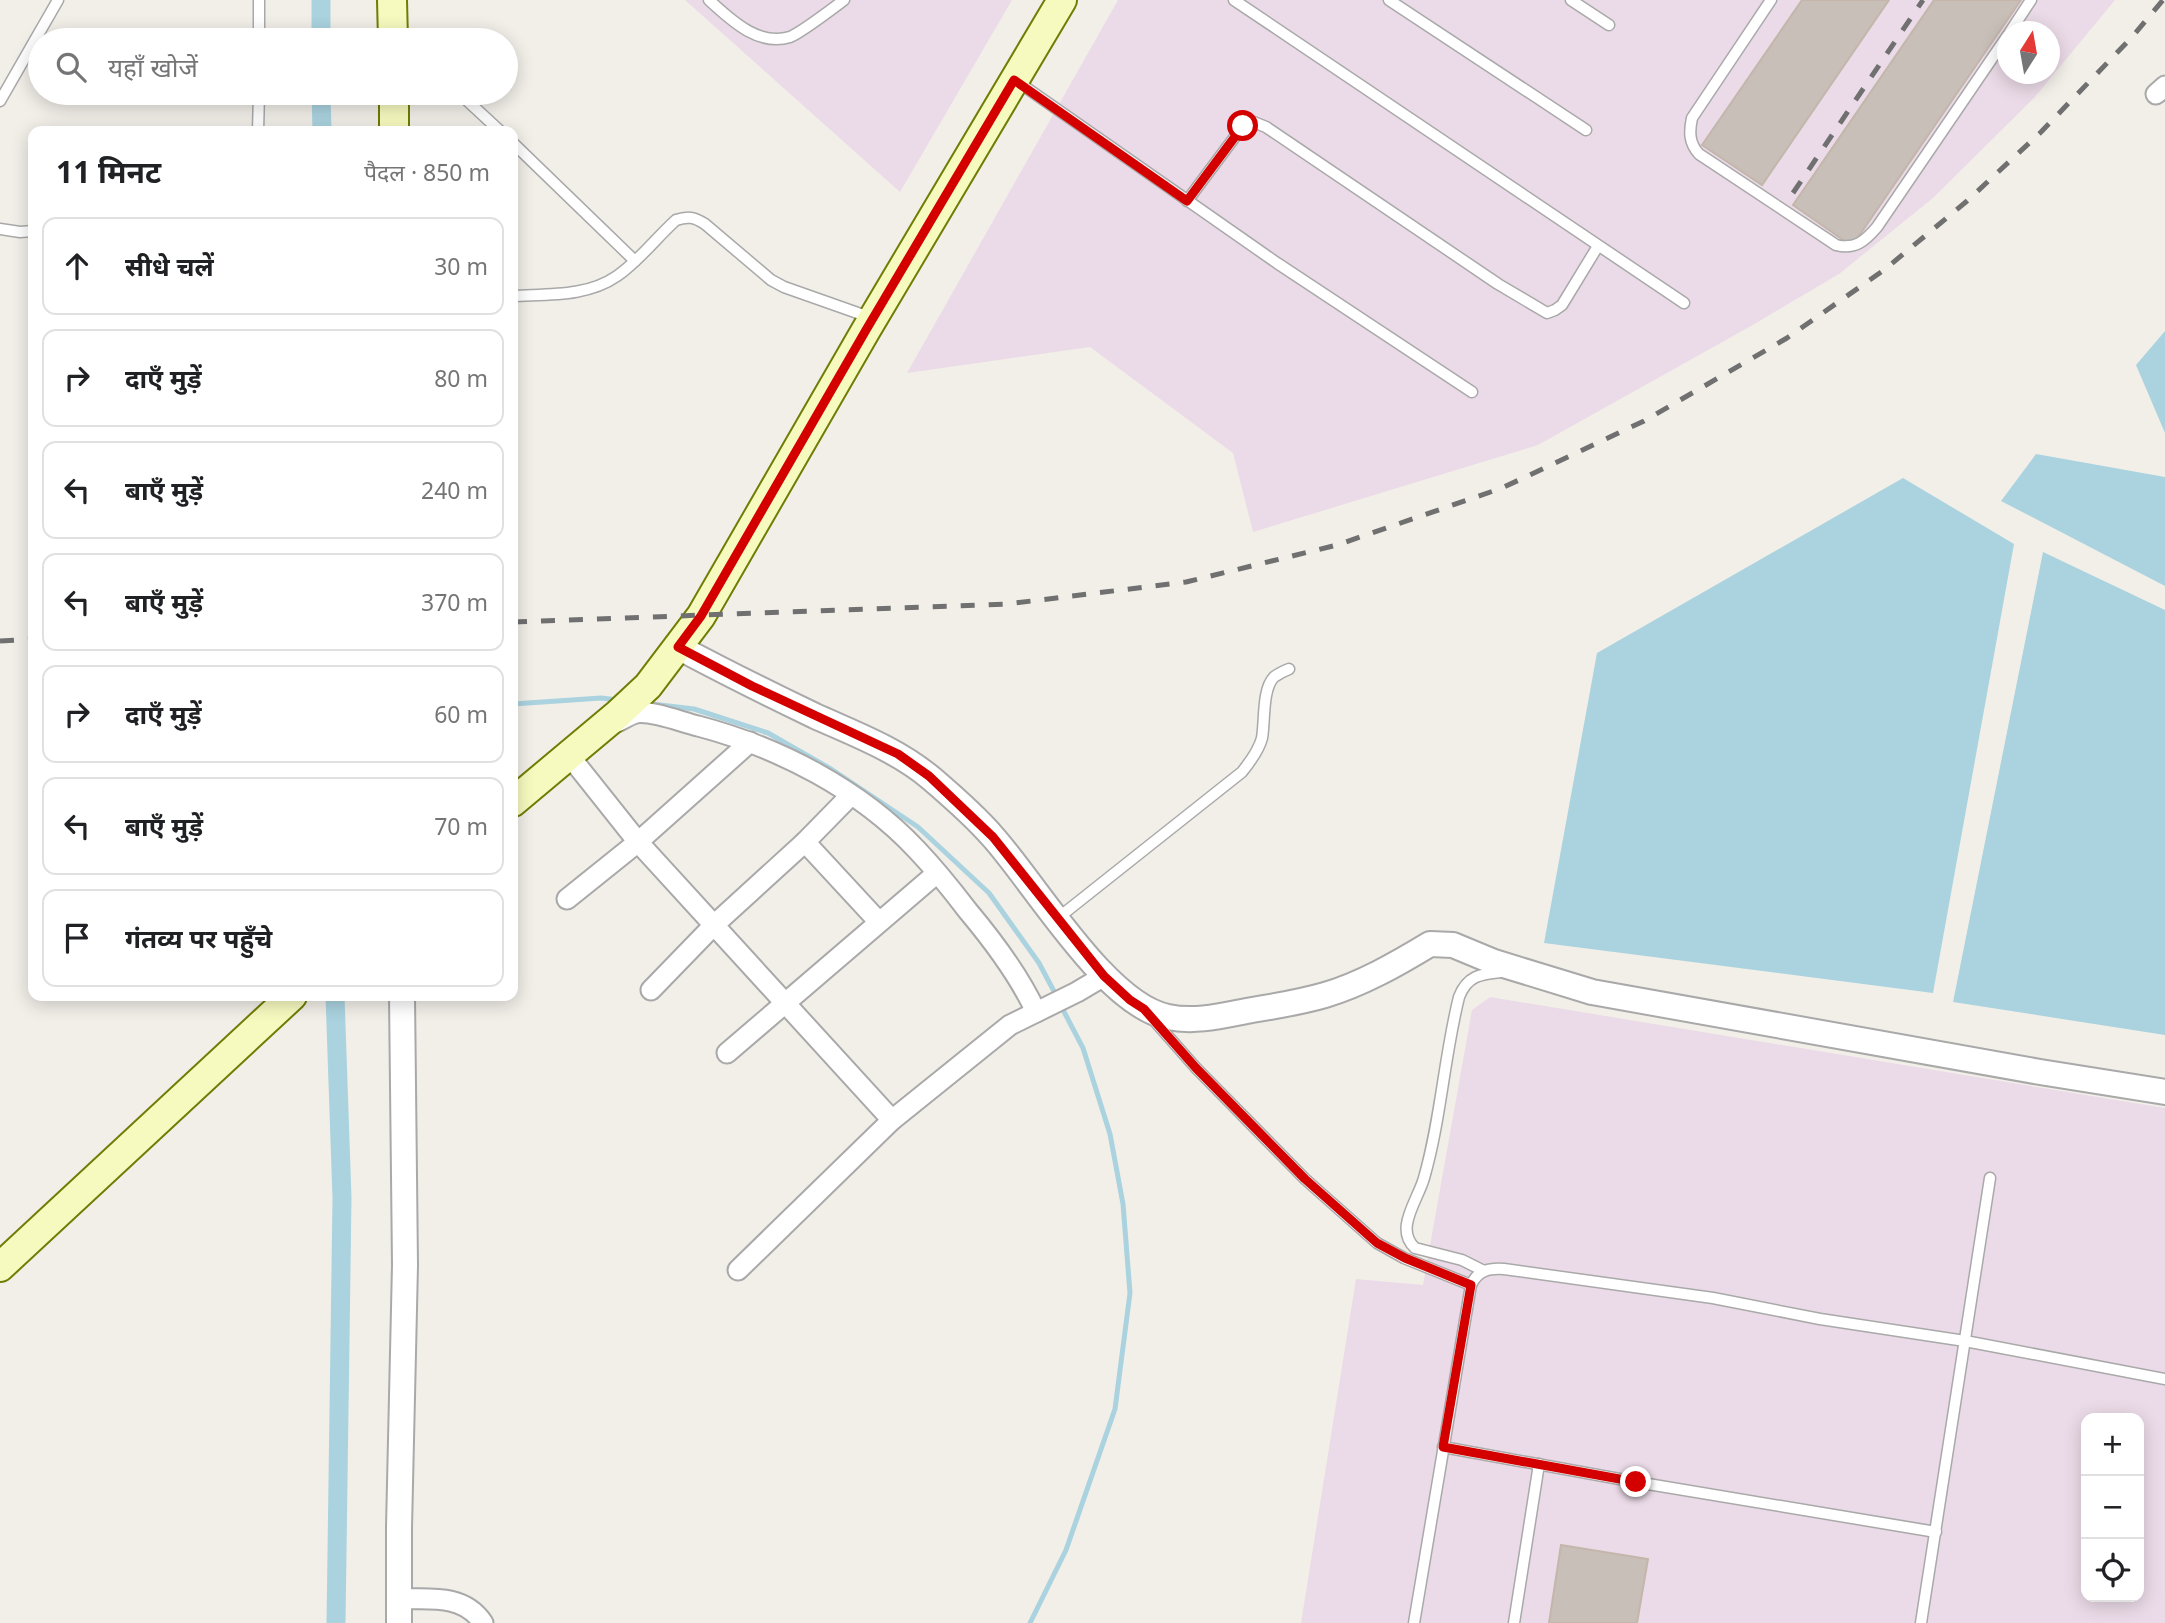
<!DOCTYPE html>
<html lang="hi">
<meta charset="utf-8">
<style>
body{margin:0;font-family:"Noto Sans","Noto Sans Devanagari",sans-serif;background:#f2f2f2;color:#202124}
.controls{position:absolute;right:21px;bottom:21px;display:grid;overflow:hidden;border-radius:14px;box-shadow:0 4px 18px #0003}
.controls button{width:63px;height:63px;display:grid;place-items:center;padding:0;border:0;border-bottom:2px solid #e0e0e0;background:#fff;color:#202124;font:35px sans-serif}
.compass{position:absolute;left:1997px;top:21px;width:63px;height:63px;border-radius:50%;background:#fff;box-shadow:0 4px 18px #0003;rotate:11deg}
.stop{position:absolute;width:21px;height:21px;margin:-16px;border:5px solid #d40000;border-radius:50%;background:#fff}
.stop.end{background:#d40000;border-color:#fff;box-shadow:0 2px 7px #0008}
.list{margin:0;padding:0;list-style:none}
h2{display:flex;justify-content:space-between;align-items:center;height:91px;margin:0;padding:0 28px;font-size:30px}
h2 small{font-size:23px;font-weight:400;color:#757577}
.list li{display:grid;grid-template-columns:46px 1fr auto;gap:21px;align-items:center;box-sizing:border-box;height:98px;margin:0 14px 14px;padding:0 14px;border:2px solid #e0e0e0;border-radius:14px}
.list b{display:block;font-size:26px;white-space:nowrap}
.list em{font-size:23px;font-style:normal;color:#757577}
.icon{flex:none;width:38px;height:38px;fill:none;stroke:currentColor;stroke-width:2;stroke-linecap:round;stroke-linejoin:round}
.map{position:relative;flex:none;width:2165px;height:1623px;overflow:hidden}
.search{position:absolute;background:#fff;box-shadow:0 4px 18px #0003;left:28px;top:28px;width:490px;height:77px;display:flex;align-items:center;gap:18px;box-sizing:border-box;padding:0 24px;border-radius:38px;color:#757577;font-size:26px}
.panel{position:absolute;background:#fff;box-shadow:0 4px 18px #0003;left:28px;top:126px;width:490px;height:875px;border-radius:14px}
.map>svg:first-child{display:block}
.industrial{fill:#ebdbe8;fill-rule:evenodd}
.water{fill:#aad3df}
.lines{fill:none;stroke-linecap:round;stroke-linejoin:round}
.stream{stroke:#aad3df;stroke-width:5}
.canal{stroke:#aad3df;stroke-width:19}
.building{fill:#c7bfb8;stroke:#c4b6ab;stroke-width:2}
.service-casing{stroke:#a9a9a9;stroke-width:13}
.minor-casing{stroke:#a9a9a9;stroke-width:23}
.tertiary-casing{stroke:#a9a9a9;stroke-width:28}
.secondary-casing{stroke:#707d05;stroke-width:32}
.service{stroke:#fff;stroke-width:10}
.minor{stroke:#fff;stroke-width:19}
.tertiary{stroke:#fff;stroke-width:24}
.secondary{stroke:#f7fabf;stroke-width:28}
.rail{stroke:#707070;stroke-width:5;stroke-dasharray:14 14;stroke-linecap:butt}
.route{stroke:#d40000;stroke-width:9}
</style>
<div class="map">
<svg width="2165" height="1623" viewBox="0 0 2165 1623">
<rect width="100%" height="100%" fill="#f2efe9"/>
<g class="industrial">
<path d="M685,0H1012L900,192Z"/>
<path d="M1118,0H2115L2034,98L1933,198L1839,274L1751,326L1538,445L1253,532L1233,453L1090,347L907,373ZM2008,32H2050V74H2008Z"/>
<path d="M1490,997L2165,1108V1623H1301L1356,1279L1423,1285L1472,1010ZM2086,1418H2139V1597H2086Z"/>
</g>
<g class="water">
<path d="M2165,331V433L2136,365Z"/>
<path d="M2036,454L2165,477V586L2001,501Z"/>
<path d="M1903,478L2014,544L1933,993L1544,943L1597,653Z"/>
<path d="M2043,552L2165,610V1035L1953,1002Z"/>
</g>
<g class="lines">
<g class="stream">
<path d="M513,704L601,698L618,700"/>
<path d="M652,704L694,709L768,733L831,769L918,827L989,893L1039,963L1057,997"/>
<path d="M1030,1623L1066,1550L1115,1409L1130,1293L1123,1204L1110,1134L1083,1048L1061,1006"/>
</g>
<g class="canal">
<path d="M321,0V40"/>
<path d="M321,93L322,131"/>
<path d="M335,996L342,1198L336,1623"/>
</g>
</g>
<g class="building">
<path d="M1802,0H1889L1762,185L1702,145Z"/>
<path d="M1934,0H2021L1852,246L1793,205Z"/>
<path d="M1561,1545L1648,1559L1637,1623H1549Z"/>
</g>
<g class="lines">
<g class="service-casing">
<g id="service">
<path d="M709,0C730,19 758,47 790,37C802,32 832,9 844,0"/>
<path d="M1234,0L1684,303"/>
<path d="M1389,0L1586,130"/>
<path d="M1571,0L1609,25"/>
<path d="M1771,0L1692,118C1689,132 1689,143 1699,154L1836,245C1855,250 1865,241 1877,227L2008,35"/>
<path d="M2010,32L2031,0"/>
<path d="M259,40V0"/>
<path d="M1018,82L1277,263L1472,392"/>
<path d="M459,93L500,131"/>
<path d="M0,101L58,0"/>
<path d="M258,131L259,93"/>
<path d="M513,143L635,261"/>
<path d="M1187,201L1243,126L1251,121L1266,127L1498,284L1547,313L1555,310L1562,305L1598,246"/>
<path d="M0,229L20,232L33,231"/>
<path d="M513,296C548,294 587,297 617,276C639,261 656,238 676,220C688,216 694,217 705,224L771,280L784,287L869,317"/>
<path d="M1058,918L1242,772C1250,762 1259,750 1262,738C1265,722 1262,689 1274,677C1278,674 1284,671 1289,669"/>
<path d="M1151,1017L1196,1068L1305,1179L1377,1243L1404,1258L1471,1285"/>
<path d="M1484,1271L1462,1260L1415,1248C1394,1229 1418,1200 1424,1178C1441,1119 1444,1057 1459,997C1467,976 1480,974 1501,972"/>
<path d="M1443,1447L1636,1482L1936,1532"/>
<path d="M1414,1623L1471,1285C1478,1270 1489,1268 1504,1269L1713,1298L1820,1319L1965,1341L2165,1379"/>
<path d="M1514,1623L1539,1464"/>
<path d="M1921,1623L1990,1178"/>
</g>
</g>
<g class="minor-casing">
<g id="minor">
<path d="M2156,94L2165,86"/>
<path d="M617,722C623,719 629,715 636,713C652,710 681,722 698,726C778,747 860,789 917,850C935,869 952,890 968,911C994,942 1019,975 1036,1012"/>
<path d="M568,754L638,842L892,1120"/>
<path d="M805,842L879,922"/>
<path d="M567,899L638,842L750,742"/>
<path d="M651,990L714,925L805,842L851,795"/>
<path d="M727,1053L937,873"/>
<path d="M738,1270L892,1120L1010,1025L1077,992L1104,976"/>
<path d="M399,1599C430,1599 464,1594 483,1623"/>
</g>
</g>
<g class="tertiary-casing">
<g id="tertiary">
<path d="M678,647C723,671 769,694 815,716C855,734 898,750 932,779C953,797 975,816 993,837C1036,885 1106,1005 1168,1017C1196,1023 1225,1015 1252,1010C1277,1006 1301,1002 1325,995C1362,984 1397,964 1430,944L1453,945L1494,962L1592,992L2040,1072L2165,1092"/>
<path d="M399,1623V1528L405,1265L402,996"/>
</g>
</g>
<g class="secondary-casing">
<g id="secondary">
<path d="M392,0L393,40"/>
<path d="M394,93V131"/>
<path d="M513,802L618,714L648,686L701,616L866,330L1062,0"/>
<path d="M0,1267L292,996"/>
</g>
</g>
<use href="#service" class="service"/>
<use href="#minor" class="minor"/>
<use href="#tertiary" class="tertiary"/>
<use href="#secondary" class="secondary"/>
<g class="rail">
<path d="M1793,193L1923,0"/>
<path d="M513,622L1007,604L1186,582L1337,545L1502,488L1644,421L1787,338L1884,270L1967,201L2041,132L2132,37L2163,0"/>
<path d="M0,641L33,639"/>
</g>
</g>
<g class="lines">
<path class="route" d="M1243,126L1187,201L1014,80L866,330L701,616L678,647L752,686L898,754L929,776L993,837L1104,976L1130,1000L1144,1009L1196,1068L1305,1179L1377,1243L1405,1258L1471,1285L1443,1447L1636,1482"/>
</g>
</svg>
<div class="controls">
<button>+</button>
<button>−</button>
<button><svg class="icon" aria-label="locate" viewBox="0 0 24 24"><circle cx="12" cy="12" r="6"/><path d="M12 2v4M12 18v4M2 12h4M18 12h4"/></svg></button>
</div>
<svg class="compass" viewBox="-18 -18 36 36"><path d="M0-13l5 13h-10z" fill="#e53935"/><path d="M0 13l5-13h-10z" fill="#757577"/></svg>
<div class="stop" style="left:1243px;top:126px"></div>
<div class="stop end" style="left:1636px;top:1482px"></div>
<div class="search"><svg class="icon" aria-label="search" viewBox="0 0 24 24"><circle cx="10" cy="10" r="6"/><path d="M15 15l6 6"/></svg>यहाँ खोजें</div>
<section class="panel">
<h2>11 मिनट<small>पैदल · 850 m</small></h2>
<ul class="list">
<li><svg class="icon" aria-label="ahead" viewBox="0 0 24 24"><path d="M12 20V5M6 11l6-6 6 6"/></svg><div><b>सीधे चलें</b></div><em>30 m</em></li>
<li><svg class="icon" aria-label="right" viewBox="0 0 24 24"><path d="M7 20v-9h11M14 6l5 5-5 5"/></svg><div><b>दाएँ मुड़ें</b></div><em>80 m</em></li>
<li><svg class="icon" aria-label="left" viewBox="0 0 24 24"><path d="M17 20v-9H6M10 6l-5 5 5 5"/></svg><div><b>बाएँ मुड़ें</b></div><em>240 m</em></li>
<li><svg class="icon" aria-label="left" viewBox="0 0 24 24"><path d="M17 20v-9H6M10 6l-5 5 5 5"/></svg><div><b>बाएँ मुड़ें</b></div><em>370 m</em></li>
<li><svg class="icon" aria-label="right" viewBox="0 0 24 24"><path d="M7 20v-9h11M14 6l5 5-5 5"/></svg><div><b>दाएँ मुड़ें</b></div><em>60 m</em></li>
<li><svg class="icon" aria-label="left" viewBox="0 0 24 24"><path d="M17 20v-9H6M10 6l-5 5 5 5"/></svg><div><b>बाएँ मुड़ें</b></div><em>70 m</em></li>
<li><svg class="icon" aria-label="arrive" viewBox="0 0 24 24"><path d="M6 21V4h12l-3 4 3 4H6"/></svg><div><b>गंतव्य पर पहुँचे</b></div></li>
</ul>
</section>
</div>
